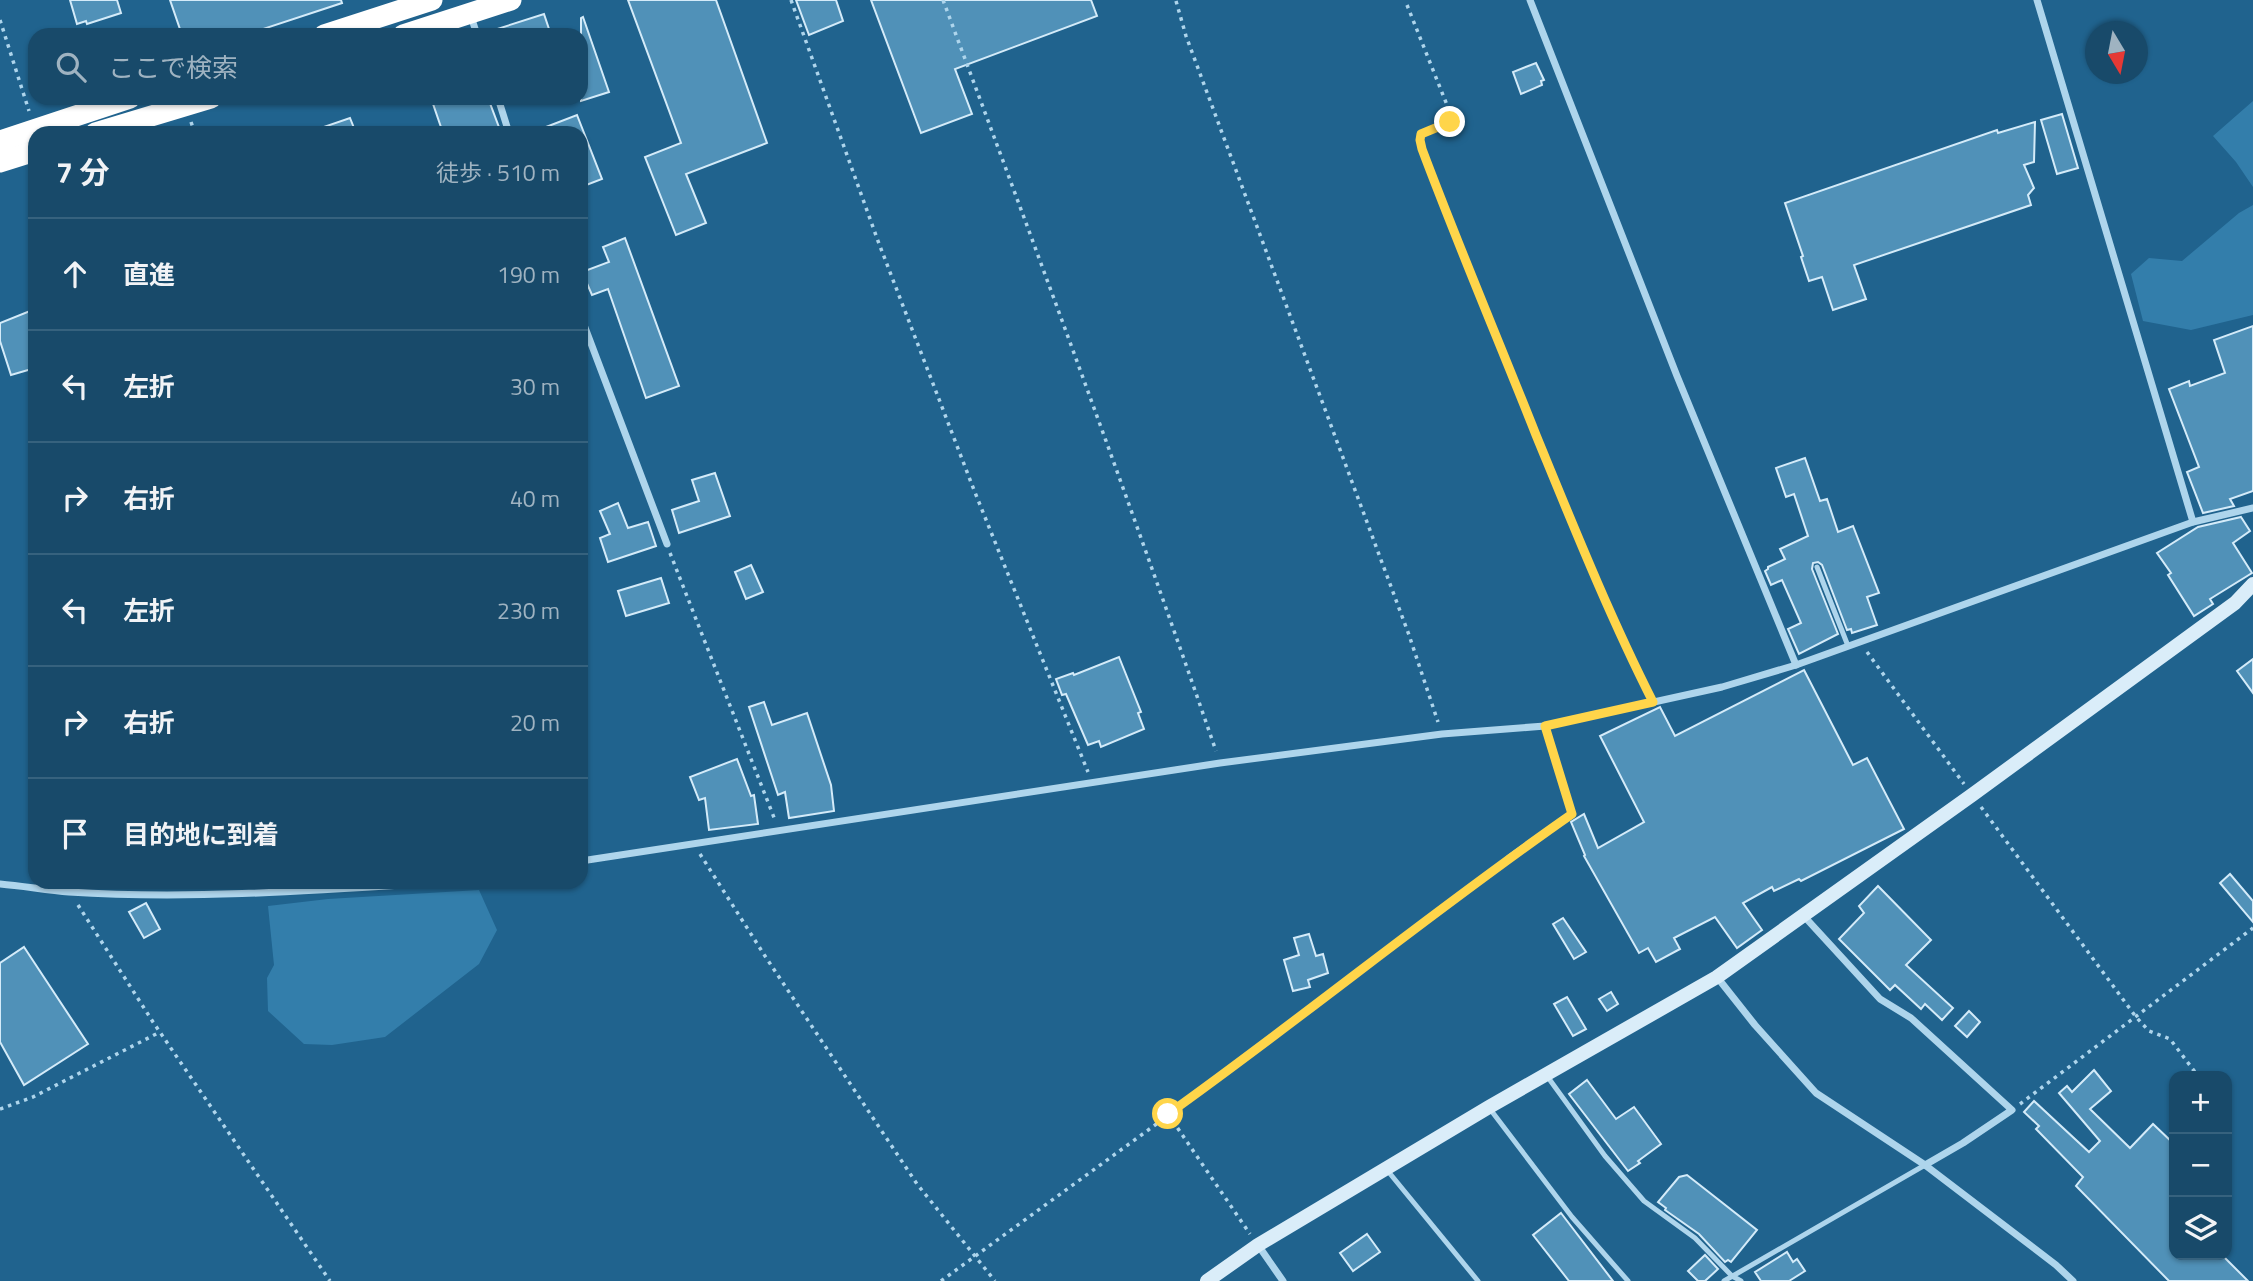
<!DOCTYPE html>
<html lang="ja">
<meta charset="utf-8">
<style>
body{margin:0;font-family:"Titillium Web","Noto Sans JP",sans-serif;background:#255472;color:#f1f3f6}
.controls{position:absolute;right:21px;bottom:21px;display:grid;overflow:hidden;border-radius:14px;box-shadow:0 2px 5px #0004}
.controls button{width:63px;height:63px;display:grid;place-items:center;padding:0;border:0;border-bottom:2px solid #36627e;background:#184a6a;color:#f1f3f6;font:35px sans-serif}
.compass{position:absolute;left:2085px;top:21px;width:63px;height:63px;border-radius:50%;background:#184a6a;box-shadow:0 2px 5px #0004;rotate:170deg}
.stop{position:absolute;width:21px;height:21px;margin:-16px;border:5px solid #ffd54a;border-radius:50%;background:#fff}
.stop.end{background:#ffd54a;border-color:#fff;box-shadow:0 2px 7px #0008}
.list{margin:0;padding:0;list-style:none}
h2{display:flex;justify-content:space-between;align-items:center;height:91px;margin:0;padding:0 28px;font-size:30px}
h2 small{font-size:23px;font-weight:400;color:#9fb3c1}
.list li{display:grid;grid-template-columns:46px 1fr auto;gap:21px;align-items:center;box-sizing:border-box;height:112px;padding:0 28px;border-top:2px solid #36627e}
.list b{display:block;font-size:26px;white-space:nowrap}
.list em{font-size:23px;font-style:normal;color:#9fb3c1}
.icon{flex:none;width:38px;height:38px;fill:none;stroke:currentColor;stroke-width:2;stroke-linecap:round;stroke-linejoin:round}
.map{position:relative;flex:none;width:2253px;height:1281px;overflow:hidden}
.search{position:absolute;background:#184a6a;box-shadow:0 2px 5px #0004;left:28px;top:28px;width:560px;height:77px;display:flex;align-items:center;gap:18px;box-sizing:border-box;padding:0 24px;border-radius:21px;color:#9fb3c1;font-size:26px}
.panel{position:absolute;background:#184a6a;box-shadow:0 2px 5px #0004;left:28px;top:126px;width:560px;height:763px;border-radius:21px}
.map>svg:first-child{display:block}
.green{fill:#337eab}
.building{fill:#5091b8;stroke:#d4ebf9;stroke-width:2}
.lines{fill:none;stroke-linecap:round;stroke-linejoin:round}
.path{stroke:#aed5ec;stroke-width:3.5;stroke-dasharray:3.5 5;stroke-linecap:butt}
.lane{stroke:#aed5ec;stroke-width:5}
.street{stroke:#aed5ec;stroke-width:7}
.secondary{stroke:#daedf9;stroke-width:14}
.highway{stroke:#fff;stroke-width:21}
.route{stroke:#ffd54a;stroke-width:9}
</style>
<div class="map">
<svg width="2253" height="1281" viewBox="0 0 2253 1281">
<rect width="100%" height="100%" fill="#20638e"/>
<g class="green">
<path d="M2253,101V187L2236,162L2213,136Z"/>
<path d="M2253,205V315L2191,330L2143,321L2131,274L2149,258L2182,261L2239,213Z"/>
<path d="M479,890L497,930L479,964L385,1037L332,1045L304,1044L268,1011L267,978L274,965L268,906L328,899Z"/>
</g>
<g class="building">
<path d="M70,0H117L121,13L87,24L86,21L77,24Z"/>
<path d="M170,0H341L342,3L245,35H182Z"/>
<path d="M628,0H716L767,143L686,174L706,223L676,235L645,157L681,143Z"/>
<path d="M796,0H836L843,21L809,35Z"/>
<path d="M871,0H1091L1097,16L955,69L972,114L921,133Z"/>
<path d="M544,14L551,35H489L488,32Z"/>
<path d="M583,17L609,92L581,101V18Z"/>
<path d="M1536,63L1544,80L1541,81L1542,85L1521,94L1513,72Z"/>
<path d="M431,98H488L500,130L491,133H443Z"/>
<path d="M2062,114L2078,168L2057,174L2041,120Z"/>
<path d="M577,115L602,179L581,187V133L533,132Z"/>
<path d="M350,118L356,133H313L312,131Z"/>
<path d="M2035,122L2034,162L2024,165L2034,188L2028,195L2031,205L1854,265L1866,299L1833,310L1822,277L1809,281L1801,257L1803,256L1785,203L1997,130L1998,133Z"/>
<path d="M625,238L679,386L646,398L608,289L592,295L582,272L609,262L603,247Z"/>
<path d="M35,309V368L11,375L0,341V323Z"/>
<path d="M2253,326V491L2230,499L2234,506L2203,513L2187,472L2199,467L2169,389L2189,381L2190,386L2225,373L2214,340Z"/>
<path d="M1805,458L1820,501L1827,499L1838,532L1853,526L1879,593L1867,597L1877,625L1852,633L1851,629L1847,630L1822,565L1818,562L1813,563L1812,569L1838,634L1799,654L1788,629L1801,623L1782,580L1771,585L1765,571L1768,569V567L1785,559L1780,549L1808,536L1794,494L1786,497L1776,468Z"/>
<path d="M715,473L730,516L679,533L672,510L699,501L692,480Z"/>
<path d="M618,503L628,528L648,522L656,546L608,562L600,538L610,534L600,511Z"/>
<path d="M2241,517L2250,531L2233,543L2252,573L2210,599L2213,604L2194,616L2168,575L2171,573L2157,553L2198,527Z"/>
<path d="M751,565L763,592L746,599L735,572Z"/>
<path d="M661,578L669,603L626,616L618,591Z"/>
<path d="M1119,657L1141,712L1138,713L1144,729L1101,747L1099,741L1088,745L1066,694L1062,695L1056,679L1073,673L1074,675Z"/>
<path d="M2253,659V693L2237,671Z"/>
<path d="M1804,670L1853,765L1867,758L1904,829L1801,881L1799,879L1774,891L1772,887L1743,903L1762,930L1737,948L1715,917L1674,938L1680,949L1656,962L1648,948L1639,953L1584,856L1585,855L1571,822L1584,814L1598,848L1644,822L1600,736L1660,707L1675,736Z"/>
<path d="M764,702L772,725L807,713L831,785L834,811L789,818L785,792L778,795L749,707Z"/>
<path d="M737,759L751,796L754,795L758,824L709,830L705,798L699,800L690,777Z"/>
<path d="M2230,874L2253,901V922L2220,883Z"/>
<path d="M1878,886L1931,940L1906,965L1953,1008L1942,1020L1925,1004L1921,1009L1895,985L1890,990L1839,939L1864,913L1859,906Z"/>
<path d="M146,903L160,929L144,938L129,912Z"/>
<path d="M1563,918L1586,952L1574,959L1553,924Z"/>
<path d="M1309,934L1316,956L1323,954L1328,973L1308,980L1310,987L1293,991L1284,960L1299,955L1294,938Z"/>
<path d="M24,947L88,1044L24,1085L0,1042V963Z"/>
<path d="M1611,992L1618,1004L1607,1011L1599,999Z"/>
<path d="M1567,997L1586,1029L1573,1036L1554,1004Z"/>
<path d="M1969,1011L1980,1022L1967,1037L1955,1026Z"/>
<path d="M2094,1070L2111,1091L2090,1109L2130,1148L2153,1124L2174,1144V1255H2222L2248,1281H2169L2076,1186L2083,1177L2036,1129L2039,1126L2024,1112L2034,1101L2089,1152L2100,1141L2059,1093L2067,1086L2072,1092Z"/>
<path d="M1587,1080L1616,1119L1634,1107L1661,1144L1638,1161L1640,1163L1628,1171L1569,1094Z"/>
<path d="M1687,1175L1757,1230L1731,1262L1728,1260L1725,1262L1699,1234L1665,1210L1666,1208L1658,1202L1679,1177Z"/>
<path d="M1561,1213L1613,1281H1569L1533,1235Z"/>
<path d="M1367,1234L1380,1252L1353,1271L1340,1253Z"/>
<path d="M1787,1252L1793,1262L1797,1259L1805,1271L1789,1281H1761L1755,1272Z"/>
<path d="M1705,1255L1718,1269L1705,1281H1698L1688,1271Z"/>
</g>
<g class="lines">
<g class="path">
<path d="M791,0L878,241L974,490L1088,772"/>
<path d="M943,0C1036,249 1129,499 1216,751"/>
<path d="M1176,1L1186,36L1409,635L1438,722"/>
<path d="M1407,5L1451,115L1450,122L1421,134L1422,149C1460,249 1501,347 1541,446C1575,528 1607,612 1647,691"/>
<path d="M0,20L29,111"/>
<path d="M191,122L195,133"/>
<path d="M670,553L775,820"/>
<path d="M1867,652L1964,784"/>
<path d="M1981,807L2136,1017L2149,1031L2170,1039L2198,1076"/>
<path d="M700,854L765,956L917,1184L995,1281"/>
<path d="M78,905L153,1022L330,1281"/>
<path d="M2020,1104L2253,928"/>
<path d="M0,1109L33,1097L160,1032"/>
<path d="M1168,1114L1250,1234"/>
<path d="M941,1281L1247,1058L1499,865"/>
</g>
<g class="lane">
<path d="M1817,567L1848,646"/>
<path d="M1547,1076L1605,1156L1644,1201L1695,1238L1732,1276L1741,1281"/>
<path d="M1490,1109L1572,1217L1628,1281"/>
<path d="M1387,1170L1478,1281"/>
<path d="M1724,1281L1925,1165"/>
</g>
<g class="street">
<path d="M1530,0L1677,376L1796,665"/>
<path d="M2037,0L2193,522"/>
<path d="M471,16L477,35"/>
<path d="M498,98L509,133"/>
<path d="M581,317L667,544"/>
<path d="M1509,858L1572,814L1545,726"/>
<path d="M581,861L1220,763L1442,734L1545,726L1722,687L1796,665L2193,522L2253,508"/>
<path d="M0,884C23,886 46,890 69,892C193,900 323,890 447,882"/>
<path d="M1802,914L1880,999L1911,1018L2012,1110L1963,1143L1925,1165"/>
<path d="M1717,977L1755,1025L1816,1093L1925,1165L2056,1265L2073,1281"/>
<path d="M1258,1245L1283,1281"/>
</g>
<path class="secondary" d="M1207,1281L1258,1245L1489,1107L1717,977L1972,795L2235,603L2253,584"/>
<g class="highway">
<path d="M324,35L432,0"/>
<path d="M403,35L511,0"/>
<path d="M95,133L211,98"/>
<path d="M0,141L130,98"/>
<path d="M0,162L35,151"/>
</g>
</g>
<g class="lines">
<path class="route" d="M1168,1114C1305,1016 1434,910 1572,814L1545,726L1653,702C1609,615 1573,525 1536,435C1498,339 1458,245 1422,149L1420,140L1421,134L1450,122"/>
</g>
</svg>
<div class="controls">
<button>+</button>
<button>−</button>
<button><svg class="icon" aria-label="layers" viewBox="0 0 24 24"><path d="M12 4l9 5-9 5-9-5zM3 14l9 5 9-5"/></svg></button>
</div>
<svg class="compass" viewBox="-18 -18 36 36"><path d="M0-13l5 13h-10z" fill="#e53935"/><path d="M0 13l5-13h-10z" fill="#9fb3c1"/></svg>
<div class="stop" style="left:1168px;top:1114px"></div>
<div class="stop end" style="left:1450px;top:122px"></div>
<div class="search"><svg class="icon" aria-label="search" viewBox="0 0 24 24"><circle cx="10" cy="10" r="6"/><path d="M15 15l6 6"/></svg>ここで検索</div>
<section class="panel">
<h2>7 分<small>徒歩 · 510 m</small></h2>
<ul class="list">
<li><svg class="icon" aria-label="ahead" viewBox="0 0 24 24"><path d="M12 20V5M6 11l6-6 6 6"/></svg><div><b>直進</b></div><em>190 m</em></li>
<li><svg class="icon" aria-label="left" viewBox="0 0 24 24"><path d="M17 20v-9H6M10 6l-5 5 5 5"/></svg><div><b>左折</b></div><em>30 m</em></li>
<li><svg class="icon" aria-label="right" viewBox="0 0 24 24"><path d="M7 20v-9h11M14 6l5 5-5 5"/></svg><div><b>右折</b></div><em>40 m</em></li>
<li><svg class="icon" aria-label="left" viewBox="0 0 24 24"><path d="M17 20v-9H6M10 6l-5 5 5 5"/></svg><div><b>左折</b></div><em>230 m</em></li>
<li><svg class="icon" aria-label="right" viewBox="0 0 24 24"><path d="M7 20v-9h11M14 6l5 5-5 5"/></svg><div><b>右折</b></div><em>20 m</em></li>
<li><svg class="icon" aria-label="arrive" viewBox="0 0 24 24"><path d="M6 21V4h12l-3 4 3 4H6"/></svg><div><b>目的地に到着</b></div></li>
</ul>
</section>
</div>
